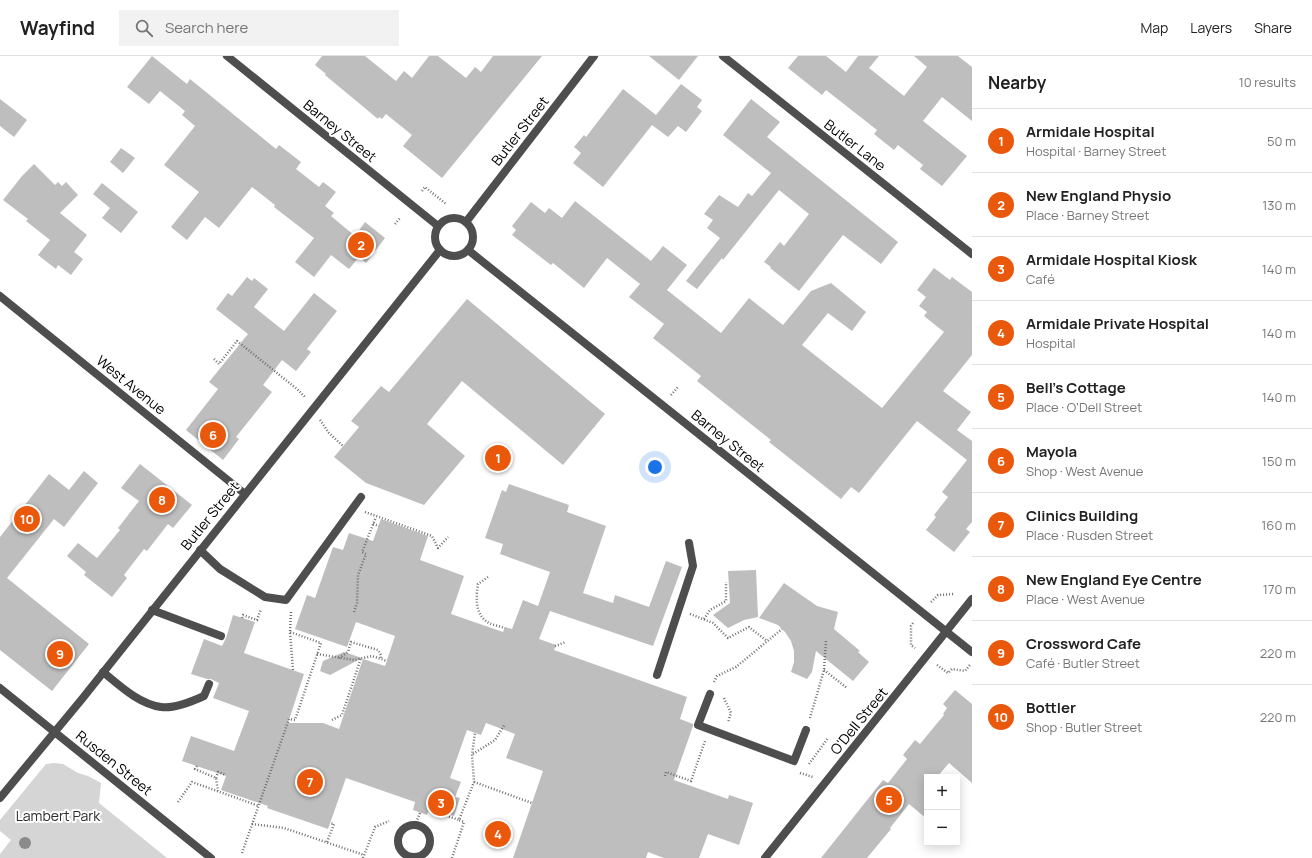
<!DOCTYPE html>
<meta charset="utf-8">
<style>
body{margin:0;font-family:Manrope,sans-serif;background:#f2f2f2;color:#222}
.controls{position:absolute;right:12px;bottom:12px;display:grid;overflow:hidden;border-radius:0px;box-shadow:0 2px 10px #0003}
.controls button{width:36px;height:36px;display:grid;place-items:center;padding:0;border:0;border-bottom:1px solid #e0e0e0;background:#fff;color:#222;font:20px sans-serif}
.you{position:absolute;left:655px;top:411px;width:14px;height:14px;margin:-10px;border:3px solid #fff;border-radius:50%;background:#1a73e8;box-shadow:0 0 0 6px #1a73e833}
.badge{display:grid;place-items:center;width:26px;height:26px;border-radius:50%;background:#ea580c;color:#fff;font-size:13px;font-weight:700}
.pin{position:absolute;translate:-50% -50%;border:2px solid #fff;box-shadow:0 1px 4px #0006}
.list{margin:0;padding:0;list-style:none}
h2{display:flex;justify-content:space-between;align-items:center;height:52px;margin:0;padding:0 16px;font-size:17px}
h2 small{font-size:13px;font-weight:400;color:#767676}
.list li{display:grid;grid-template-columns:26px 1fr auto;gap:12px;align-items:center;box-sizing:border-box;height:64px;padding:0 16px;border-top:1px solid #e0e0e0}
.list b{display:block;font-size:15px;white-space:nowrap}
.list p{margin:0;font-size:13px;white-space:nowrap;color:#767676}
.list em{font-size:13px;font-style:normal;color:#767676}
.icon{flex:none;width:22px;height:22px;fill:none;stroke:currentColor;stroke-width:2;stroke-linecap:round;stroke-linejoin:round}
.map{position:relative;flex:none;width:972px;height:802px;overflow:hidden}
header{display:flex;align-items:center;gap:24px;box-sizing:border-box;height:56px;padding:0 20px;background:#fff;border-bottom:1px solid #e0e0e0}
header strong{font-size:19px}
nav{display:flex;gap:22px;margin-inline-start:auto;font-size:14px}
.search{width:280px;height:36px;background:#f2f2f2;display:flex;align-items:center;gap:10px;box-sizing:border-box;padding:0 14px;border-radius:0px;color:#767676;font-size:15px}
main{display:flex}
aside{flex:1;background:#fff}
.map>svg:first-child{display:block}
.green{fill:#d5d5d5}
.building{fill:#bebebe}
.lines{fill:none;stroke-linecap:round;stroke-linejoin:round}
.path{stroke:#707070;stroke-width:2.5;stroke-dasharray:1 2;stroke-linecap:butt}
.service{stroke:#4e4e4e;stroke-width:8}
.minor{stroke:#4e4e4e;stroke-width:8}
.tertiary{stroke:#4e4e4e;stroke-width:8}
.tree{fill:#8b8b8b}
.labels{text-anchor:middle;stroke-width:4;stroke-linejoin:round;paint-order:stroke}
.street-label{font-size:14px;fill:#000;stroke:#fff}
.park-label{font-size:14px;fill:#2c2c2c;stroke:#fff}
</style>
<header>
<strong>Wayfind</strong>
<div class="search"><svg class="icon" aria-label="search" viewBox="0 0 24 24"><circle cx="10" cy="10" r="6"/><path d="M15 15l6 6"/></svg>Search here</div>
<nav><a>Map</a><a>Layers</a><a>Share</a></nav>
</header>
<main>
<div class="map">
<svg width="972" height="802" viewBox="0 0 972 802">
<rect width="100%" height="100%" fill="#fff"/>
<path class="green" d="M54,707L63,708L78,717L88,720L101,727L99,747L167,802H0V798L11,784L0,775V764L46,708Z"/>
<g class="building">
<path d="M152,0L187,28L190,23L276,93L279,89L301,106L296,113L319,131L323,126L336,136L325,150L334,157L331,160L355,180L365,166L385,182L366,207L359,201L349,213L331,199L314,221L295,206L314,182L274,151L275,149L252,131L219,172L205,161L187,184L171,171L199,136L164,109L195,70L182,59L185,55L160,35L149,48L127,31Z"/>
<path d="M322,0H365L396,25L404,15L412,22L429,0H438L466,22L475,11L481,16L493,0H542L442,122L403,90L412,79L386,58L382,63L379,61L378,63L325,19L326,18L315,9Z"/>
<path d="M649,0H698L679,24Z"/>
<path d="M798,0H826L846,16L858,0H879L869,12L904,40L927,11L914,0H958L972,11V65L942,41L923,65L967,100L942,130L920,113L923,109L898,89L894,94L874,78L877,74L826,34L822,39L788,12Z"/>
<path d="M681,28L702,44L697,51L702,55L686,76L678,70L668,81L652,69L603,131L573,107L581,97L574,91L584,79L586,81L623,33L656,59Z"/>
<path d="M0,43L27,64L14,81L0,70Z"/>
<path d="M751,43L780,66L767,81L898,186L881,208L843,179L799,235L770,212L771,211L764,206L780,186L784,190L809,158L779,134L723,204L722,202L697,233L686,225L720,182L707,172L713,164L704,158L719,139L738,151L748,137L752,140L771,117L723,79Z"/>
<path d="M121,92L135,102L123,117L110,106Z"/>
<path d="M34,108L55,129L58,126L62,130L66,126L78,139L60,157L87,179L74,196L83,203L71,219L58,209L56,213L38,199L50,184L26,165L28,163L3,144L22,120Z"/>
<path d="M102,127L138,156L121,177L102,162L110,152L93,138Z"/>
<path d="M575,145L651,205L663,190L687,209L667,234L721,277L749,242L783,269L811,235L831,227L866,256L852,275L828,257L802,289L882,352L944,276L924,260L927,256L919,250L926,241L917,234L934,212L950,224L952,221L972,236V299L943,335L971,356L957,374L972,385V466L966,473L970,476L954,496L926,474L936,461L934,459L948,441L942,436L967,404L917,365L859,437L851,431L841,443L769,386L771,384L697,325L701,320L653,282L664,268L629,241L640,228L607,202L584,232L553,207L551,209L512,179L516,174L512,170L531,146L545,157L549,152L562,162Z"/>
<path d="M247,221L252,225L254,222L268,233L254,251L284,275L314,237L337,255L307,293L311,296L296,315L282,304L263,329L272,336L236,381L239,383L223,404L186,374L218,333L209,326L248,278L216,253L228,237L232,240Z"/>
<path d="M467,243L605,358L563,409L462,325L427,368L465,400L424,449L366,427L334,401L359,371L351,365L381,330L389,336Z"/>
<path d="M140,408L192,449L173,472L168,468L147,495L144,493L124,519L127,522L112,541L84,519L86,516L67,500L78,487L97,502L120,474L118,472L139,445L121,432Z"/>
<path d="M84,415L98,427L64,471L54,463L7,522L89,588L52,635L0,594V481L49,418L69,434Z"/>
<path d="M509,428L569,449L567,456L606,470L583,537L613,547L615,539L649,551L666,505L682,511L653,590L550,555L539,583L556,589L554,594L687,641L680,663L693,668V670L674,724L728,743L729,739L753,747L739,789L708,778L699,802H664L648,796L646,802H513L543,715L506,702L515,678L486,667L481,679L467,674L450,722L461,726L455,741L460,742L454,760L430,751L427,759L413,754L415,746L346,722L328,773L267,752L268,750L221,734L226,720L182,705L191,680L234,695L249,655L213,642L219,627L211,623H207L191,618L204,583L222,590L226,582L233,559L255,566L244,597L304,618L288,667H323L339,673L363,603L385,610L395,580L356,566L347,591L295,573L307,539L315,542L333,491L343,494L349,477L373,485L381,463L428,480L420,504L464,520L451,558L503,576L505,571L512,573L523,544L538,550L550,516L500,498L503,488L485,482L502,434L506,436Z"/>
<path d="M756,514L758,561L744,564L728,572L713,559L730,547L728,515Z"/>
<path d="M784,527L817,550L838,556L834,573L860,595L858,596L869,606L853,625L816,595L812,616L807,623L791,616L794,606V595L791,585L785,576L778,569L759,562Z"/>
<path d="M344,596L362,602L330,619L320,615L323,605Z"/>
<path d="M955,634L972,648V727L949,707L937,721H927V763L909,748L890,772L891,773L867,802H821L883,724L888,727L907,703L903,699L915,684L920,688L944,659L943,658L947,652L943,648Z"/>
</g>
<g class="lines">
<g class="path">
<path d="M422,135L425,131L446,148"/>
<path d="M395,168L400,162"/>
<path d="M214,303L219,308L237,285L297,333L306,342"/>
<path d="M671,339L678,331"/>
<path d="M320,364L329,377L343,390"/>
<path d="M365,456L432,480L438,492L448,481"/>
<path d="M373,468L379,470"/>
<path d="M488,521L478,528C476,540 475,557 486,565C491,569 499,570 505,572"/>
<path d="M931,546L938,539L955,538"/>
<path d="M291,556L290,576L293,614"/>
<path d="M354,556L357,547L358,519L366,498L362,496L376,461"/>
<path d="M690,558L713,567L728,582L749,571L767,585"/>
<path d="M242,562L243,559L257,564L261,553"/>
<path d="M704,563L710,554L726,545V526"/>
<path d="M913,567L911,570V589L915,592"/>
<path d="M555,590L566,586"/>
<path d="M317,598L354,604L372,600L387,605"/>
<path d="M339,602L348,596L351,586L378,594L381,599V603"/>
<path d="M937,609L948,617L952,613L965,615L970,609"/>
<path d="M824,614L847,632"/>
<path d="M714,626L717,620L736,611L782,573"/>
<path d="M724,642L731,657L728,666"/>
<path d="M810,662L824,614L826,584"/>
<path d="M332,664L342,659L361,602"/>
<path d="M473,698L495,684L505,668"/>
<path d="M809,708L828,682"/>
<path d="M197,710L195,713L216,722L218,735"/>
<path d="M800,717L813,721"/>
<path d="M665,720L666,716L691,725L705,685"/>
<path d="M216,722L218,716L226,719"/>
<path d="M474,726L532,747"/>
<path d="M178,746L192,726L259,750"/>
<path d="M429,754L459,764L474,726L472,699L475,677"/>
<path d="M252,768L284,772L364,799"/>
<path d="M415,769L420,757"/>
<path d="M327,786L334,768L330,767"/>
<path d="M242,797L289,663L295,664L321,587L290,576"/>
<path d="M363,802L375,771L389,765"/>
<path d="M452,802L464,766L459,764"/>
</g>
<g class="service">
<path d="M200,494L220,513L265,541L286,544L361,441"/>
<path d="M152,554L221,580"/>
<path d="M103,616C120,630 139,648 161,651C173,653 193,645 204,640L209,628"/>
<path d="M657,619L693,510L689,487"/>
<path d="M710,638L698,669L794,705L806,674"/>
<circle cx="414" cy="785" r="16"/>
</g>
<g class="minor">
<path d="M723,0L972,198"/>
<path d="M466,166L594,0"/>
<path d="M0,240L245,438"/>
<path d="M0,632L211,802"/>
<path d="M0,742L82,643L440,194"/>
<path d="M765,802L972,543"/>
</g>
<g class="tertiary">
<path d="M227,0L438,170"/>
<circle cx="454" cy="181" r="19"/>
<path d="M468,194L972,596"/>
</g>
</g>
<g class="tree">
<circle cx="36" cy="761" r="6"/>
<circle cx="25" cy="787" r="6"/>
</g>
<g class="labels">
<g class="street-label">
<text transform="translate(340 75) rotate(39)" y="5">Barney Street</text>
<text transform="translate(520 75) rotate(-52)" y="5">Butler Street</text>
<text transform="translate(855 89) rotate(38)" y="5">Butler Lane</text>
<text transform="translate(131 329) rotate(39)" y="5">West Avenue</text>
<text transform="translate(728 385) rotate(39)" y="5">Barney Street</text>
<text transform="translate(210 460) rotate(-51)" y="5">Butler Street</text>
<text transform="translate(859 665) rotate(-51)" y="5">O'Dell Street</text>
<text transform="translate(114 707) rotate(39)" y="5">Rusden Street</text>
</g>
<g class="park-label">
<text x="58" y="765">Lambert Park</text>
</g>
</g>
</svg>
<div class="controls">
<button>+</button>
<button>−</button>
</div>
<div class="you"></div>
<div class="pin badge" style="left:498px;top:402px">1</div>
<div class="pin badge" style="left:361px;top:189px">2</div>
<div class="pin badge" style="left:441px;top:747px">3</div>
<div class="pin badge" style="left:498px;top:778px">4</div>
<div class="pin badge" style="left:889px;top:744px">5</div>
<div class="pin badge" style="left:213px;top:379px">6</div>
<div class="pin badge" style="left:310px;top:726px">7</div>
<div class="pin badge" style="left:162px;top:444px">8</div>
<div class="pin badge" style="left:60px;top:598px">9</div>
<div class="pin badge" style="left:27px;top:463px">10</div>
</div>
<aside>
<h2>Nearby<small>10 results</small></h2>
<ul class="list">
<li><span class="badge">1</span><div><b>Armidale Hospital</b><p>Hospital · Barney Street</p></div><em>50 m</em></li>
<li><span class="badge">2</span><div><b>New England Physio</b><p>Place · Barney Street</p></div><em>130 m</em></li>
<li><span class="badge">3</span><div><b>Armidale Hospital Kiosk</b><p>Café</p></div><em>140 m</em></li>
<li><span class="badge">4</span><div><b>Armidale Private Hospital</b><p>Hospital</p></div><em>140 m</em></li>
<li><span class="badge">5</span><div><b>Bell's Cottage</b><p>Place · O'Dell Street</p></div><em>140 m</em></li>
<li><span class="badge">6</span><div><b>Mayola</b><p>Shop · West Avenue</p></div><em>150 m</em></li>
<li><span class="badge">7</span><div><b>Clinics Building</b><p>Place · Rusden Street</p></div><em>160 m</em></li>
<li><span class="badge">8</span><div><b>New England Eye Centre</b><p>Place · West Avenue</p></div><em>170 m</em></li>
<li><span class="badge">9</span><div><b>Crossword Cafe</b><p>Café · Butler Street</p></div><em>220 m</em></li>
<li><span class="badge">10</span><div><b>Bottler</b><p>Shop · Butler Street</p></div><em>220 m</em></li>
</ul>
</aside>
</main>
